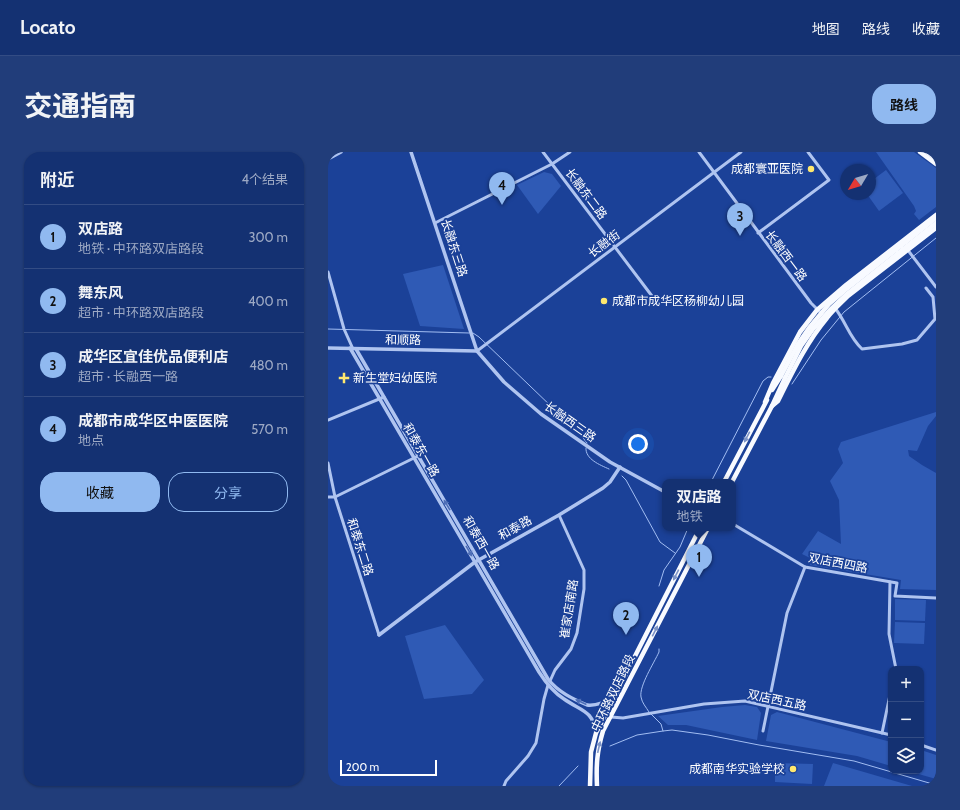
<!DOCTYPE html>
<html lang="zh">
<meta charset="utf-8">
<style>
body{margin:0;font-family:Cabin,"Noto Sans SC",sans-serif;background:#213d7a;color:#f1f3f6}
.controls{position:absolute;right:12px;bottom:12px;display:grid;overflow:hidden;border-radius:8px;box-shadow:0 1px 3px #0004}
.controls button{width:36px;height:36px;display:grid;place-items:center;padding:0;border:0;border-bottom:1px solid #334c84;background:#143172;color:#f1f3f6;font:20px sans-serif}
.compass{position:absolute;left:512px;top:12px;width:36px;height:36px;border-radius:50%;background:#143172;box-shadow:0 1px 3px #0004;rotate:232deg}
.scale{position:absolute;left:12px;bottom:10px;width:97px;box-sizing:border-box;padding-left:4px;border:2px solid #fff;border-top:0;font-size:11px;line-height:14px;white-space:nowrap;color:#fff;-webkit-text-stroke:3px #1b4198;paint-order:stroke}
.you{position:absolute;left:310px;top:292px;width:14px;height:14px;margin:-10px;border:3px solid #fff;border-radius:50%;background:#1a73e8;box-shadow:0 0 0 6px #1a73e833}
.badge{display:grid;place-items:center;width:26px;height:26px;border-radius:50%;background:#90b9f0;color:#111;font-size:13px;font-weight:700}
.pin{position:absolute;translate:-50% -33px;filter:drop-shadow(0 1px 2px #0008)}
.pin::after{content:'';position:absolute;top:21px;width:14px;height:12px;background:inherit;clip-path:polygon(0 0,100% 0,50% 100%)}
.popup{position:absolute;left:334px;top:327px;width:74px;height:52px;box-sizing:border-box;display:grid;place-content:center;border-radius:8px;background:#143172;filter:drop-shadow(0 1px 3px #0005);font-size:13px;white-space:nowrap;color:#9da9c4}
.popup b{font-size:15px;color:#f1f3f6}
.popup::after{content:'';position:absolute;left:50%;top:100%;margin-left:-8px;border:8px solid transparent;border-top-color:#143172}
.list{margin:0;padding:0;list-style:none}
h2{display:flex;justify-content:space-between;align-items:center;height:52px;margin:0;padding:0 16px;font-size:17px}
h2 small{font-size:13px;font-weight:400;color:#9da9c4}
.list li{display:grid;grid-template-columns:26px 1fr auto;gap:12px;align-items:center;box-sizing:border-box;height:64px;padding:0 16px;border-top:1px solid #334c84}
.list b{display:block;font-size:15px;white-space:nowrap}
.list p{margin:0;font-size:13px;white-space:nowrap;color:#9da9c4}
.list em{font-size:13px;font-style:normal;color:#9da9c4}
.actions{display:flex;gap:8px;padding:12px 16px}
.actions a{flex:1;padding:9px 0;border:1px solid #90b9f0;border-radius:16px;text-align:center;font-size:14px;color:#90b9f0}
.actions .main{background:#90b9f0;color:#111}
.icon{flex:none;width:22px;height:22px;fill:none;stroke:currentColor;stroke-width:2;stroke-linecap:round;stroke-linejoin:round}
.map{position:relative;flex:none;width:608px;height:634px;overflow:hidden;border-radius:16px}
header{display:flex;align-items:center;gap:24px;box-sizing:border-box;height:56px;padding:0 20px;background:#143172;border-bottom:1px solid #334c84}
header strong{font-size:19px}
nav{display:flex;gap:22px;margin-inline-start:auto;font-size:14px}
.intro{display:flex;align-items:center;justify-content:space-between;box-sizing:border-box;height:96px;padding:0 24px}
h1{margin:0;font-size:28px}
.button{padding:10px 18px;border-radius:16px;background:#90b9f0;color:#111;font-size:14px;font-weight:700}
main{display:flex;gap:24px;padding:0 24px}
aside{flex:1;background:#143172;border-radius:16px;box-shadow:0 1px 3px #0004}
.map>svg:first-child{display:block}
.green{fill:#2f5ab5}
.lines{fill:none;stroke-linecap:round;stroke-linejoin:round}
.stream{stroke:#a2bdf2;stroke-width:1}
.minor{stroke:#afc4f0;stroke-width:3}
.tertiary{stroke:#afc4f0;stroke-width:3.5}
.primary{stroke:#f8faff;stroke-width:4.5}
.primary-bridge{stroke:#f8faff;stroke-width:4.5}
.oneway{fill:#7e94c6}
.oneway2{fill:#4f6fb7}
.poi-dot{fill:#ffe86e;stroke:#1b4198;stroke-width:1.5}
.labels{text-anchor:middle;stroke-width:3.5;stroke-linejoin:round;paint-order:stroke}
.poi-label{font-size:12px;fill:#fff;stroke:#1b4198;text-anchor:end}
.street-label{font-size:12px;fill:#fff;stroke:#1b4198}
</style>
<header>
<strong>Locato</strong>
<nav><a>地图</a><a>路线</a><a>收藏</a></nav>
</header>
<div class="intro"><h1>交通指南</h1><a class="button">路线</a></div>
<main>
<aside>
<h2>附近<small>4个结果</small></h2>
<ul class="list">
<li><span class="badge">1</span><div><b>双店路</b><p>地铁 · 中环路双店路段</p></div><em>300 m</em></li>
<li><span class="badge">2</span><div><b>舞东风</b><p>超市 · 中环路双店路段</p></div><em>400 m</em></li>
<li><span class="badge">3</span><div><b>成华区宜佳优品便利店</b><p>超市 · 长融西一路</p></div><em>480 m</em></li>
<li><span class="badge">4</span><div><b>成都市成华区中医医院</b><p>地点</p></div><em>570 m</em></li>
</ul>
<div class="actions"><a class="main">收藏</a><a>分享</a></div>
</aside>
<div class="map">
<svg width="608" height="634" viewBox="0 0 608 634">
<rect width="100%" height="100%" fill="#1b4198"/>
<g class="green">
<path d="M548,0H586L608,16V55L591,68L586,62L588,59L586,54Z"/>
<path d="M558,18L575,41L551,59L539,42H542V30Z"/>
<path d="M216,20L224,22L233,34L210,62L189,33Z"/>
<path d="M115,113L136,177L92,174L75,122Z"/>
<path d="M608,260V264L600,274L589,299L580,298L581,304L594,313L608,321V438L572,437L573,428L482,413L484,407L474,402L490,379L513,392L511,348L502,329L515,311L510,297L513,290Z"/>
<path d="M567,447L598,448L597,469L567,468Z"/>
<path d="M567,470L597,471L596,492L566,491Z"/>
<path d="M117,473L156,528L144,542L96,547L77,484Z"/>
<path d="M417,553L429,555L433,561L429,588L358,573H340L330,564L394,555Z"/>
<path d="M449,560L563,590V614L529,604L438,589L443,563Z"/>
<path d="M593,598L608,603V627L580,619H593Z"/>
<path d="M447,611L485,612L484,632L447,630Z"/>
<path d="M505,611L584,634H496Z"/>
</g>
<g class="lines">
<g class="stream">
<path d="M0,177L141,181"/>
<path d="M145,181L151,185L252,282L259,291"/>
<path d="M464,232L493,188L516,160L608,86"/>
<path d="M258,296C257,307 272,313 281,317"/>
<path d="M294,324L298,328L332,390L347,401"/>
<path d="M383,330L435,229L440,225H443"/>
<path d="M331,434L336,418L352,395L360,376"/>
<path d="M321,560C318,555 314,551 313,545C311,534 326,511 331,500V497"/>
<path d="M323,562L333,572L335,579"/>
<path d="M282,594L309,583L335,579L344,578L380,583L431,593L526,609L608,633"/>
<path d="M231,634L250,614"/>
</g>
<g class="minor">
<path d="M215,0L327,148"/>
<path d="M371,0L483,151L494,162"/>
<path d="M107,71L224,12L242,0"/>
<path d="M430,81L501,28L480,0"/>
<path d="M579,97L608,135"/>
<path d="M0,120L16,177L25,197"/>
<path d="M507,156C518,170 521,185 534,197L574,192L589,188L607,167L605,145L598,136"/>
<path d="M149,199L413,0"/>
<path d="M0,268L56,245"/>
<path d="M0,311L7,345L51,483"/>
<path d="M0,345H7L90,304"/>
<path d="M405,372L477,415L569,431L567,444L608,446"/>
<path d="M562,430L561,482L568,517"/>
<path d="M222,529L227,518L243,497L249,481L256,437V418L231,363"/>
<path d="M283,565L295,566L376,552L417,549L563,583"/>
<path d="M435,579L459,461L477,415"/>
<path d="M554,581L563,538"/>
<path d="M593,593L608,598"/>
<path d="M176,634L178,629L200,604L208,591L216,547L220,533"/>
</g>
<g class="tertiary">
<path d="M83,0L149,199L176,230L213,262L282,310L337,340"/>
<path d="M0,7L13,0"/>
<path d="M0,196L149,199"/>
<path d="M22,196L211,520C218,531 225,540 236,547C253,559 265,558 268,581"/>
<path d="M28,197L220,527C230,540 245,547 259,553C268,554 279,550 286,544"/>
<path d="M51,483L147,410L231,363L275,336L282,330L292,315"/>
</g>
<g class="primary">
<path d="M592,0L608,12"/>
<path d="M599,0L608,7"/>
<path d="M606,0L608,1"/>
<path d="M444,238L453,224"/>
<path d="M437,250L445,231L472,180L489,158L518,133L608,63"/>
<path d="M444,254L450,249C464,221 478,191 499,166C505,158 513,151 520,144L608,76"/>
<path d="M396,330L439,248"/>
<path d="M404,330L444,254L457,226"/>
<path d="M262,634L263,600L268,581L372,376"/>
<path d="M269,634C268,613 269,599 275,579L380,376"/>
</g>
<g class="primary-bridge">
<path d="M453,224L470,192L481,176L501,152L516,139L608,66"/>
<path d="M457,226L473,194L485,177L502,158L519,142L608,71"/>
</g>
</g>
<defs><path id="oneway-solid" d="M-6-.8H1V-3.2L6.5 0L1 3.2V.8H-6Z"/></defs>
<g class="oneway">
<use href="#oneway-solid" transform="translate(419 285) rotate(117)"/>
<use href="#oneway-solid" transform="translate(348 423) rotate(117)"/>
<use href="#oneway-solid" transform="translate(327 479) rotate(-63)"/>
<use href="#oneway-solid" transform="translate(271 595) rotate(-77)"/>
</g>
<g class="oneway2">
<use href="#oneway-solid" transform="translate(119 353) rotate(-121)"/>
<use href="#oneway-solid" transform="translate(141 399) rotate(60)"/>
<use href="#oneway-solid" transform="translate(253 550) rotate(-155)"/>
</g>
<g class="poi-dot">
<circle cx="483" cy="17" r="4"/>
<circle cx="276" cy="149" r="4"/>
<path d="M14 220h4v4h4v4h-4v4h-4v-4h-4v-4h4z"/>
<circle cx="465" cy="617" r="4"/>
</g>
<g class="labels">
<g class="poi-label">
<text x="475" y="21">成都寰亚医院</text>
<text x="284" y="153" text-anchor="start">成都市成华区杨柳幼儿园</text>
<text x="25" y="230" text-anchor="start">新生堂妇幼医院</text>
<text x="457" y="621">成都南华实验学校</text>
</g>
<g class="street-label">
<text transform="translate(258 42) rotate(53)" y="4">长融东二路</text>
<text transform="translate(276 92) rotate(-37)" y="4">长融街</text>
<text transform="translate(126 96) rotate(72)" y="4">长融东三路</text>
<text transform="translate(458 104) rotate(53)" y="4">长融西一路</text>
<text transform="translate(75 188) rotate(1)" y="4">和顺路</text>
<text transform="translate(242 270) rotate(35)" y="4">长融西三路</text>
<text transform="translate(93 298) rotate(60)" y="4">和泰东一路</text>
<text transform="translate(187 376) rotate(-29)" y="4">和泰路</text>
<text transform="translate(153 391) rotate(60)" y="4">和泰西一路</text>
<text transform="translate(32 395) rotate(72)" y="4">和泰东二路</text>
<text transform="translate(510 411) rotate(11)" y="4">双店西四路</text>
<text transform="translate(241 457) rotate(-81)" y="4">崔家店南路</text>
<text transform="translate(285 541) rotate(-64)" y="4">中环路双店路段</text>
<text transform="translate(449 548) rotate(12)" y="4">双店西五路</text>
</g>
</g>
</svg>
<div class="controls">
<button>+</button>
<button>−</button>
<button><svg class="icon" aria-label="layers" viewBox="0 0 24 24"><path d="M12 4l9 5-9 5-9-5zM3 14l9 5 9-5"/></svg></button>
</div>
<svg class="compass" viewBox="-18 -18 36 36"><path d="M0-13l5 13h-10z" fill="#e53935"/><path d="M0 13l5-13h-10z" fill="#9da9c4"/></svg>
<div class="scale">200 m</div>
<div class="you"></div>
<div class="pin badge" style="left:371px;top:425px">1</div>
<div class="popup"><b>双店路</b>地铁</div>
<div class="pin badge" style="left:298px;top:483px">2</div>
<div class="pin badge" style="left:412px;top:84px">3</div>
<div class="pin badge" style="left:174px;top:53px">4</div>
</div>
</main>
